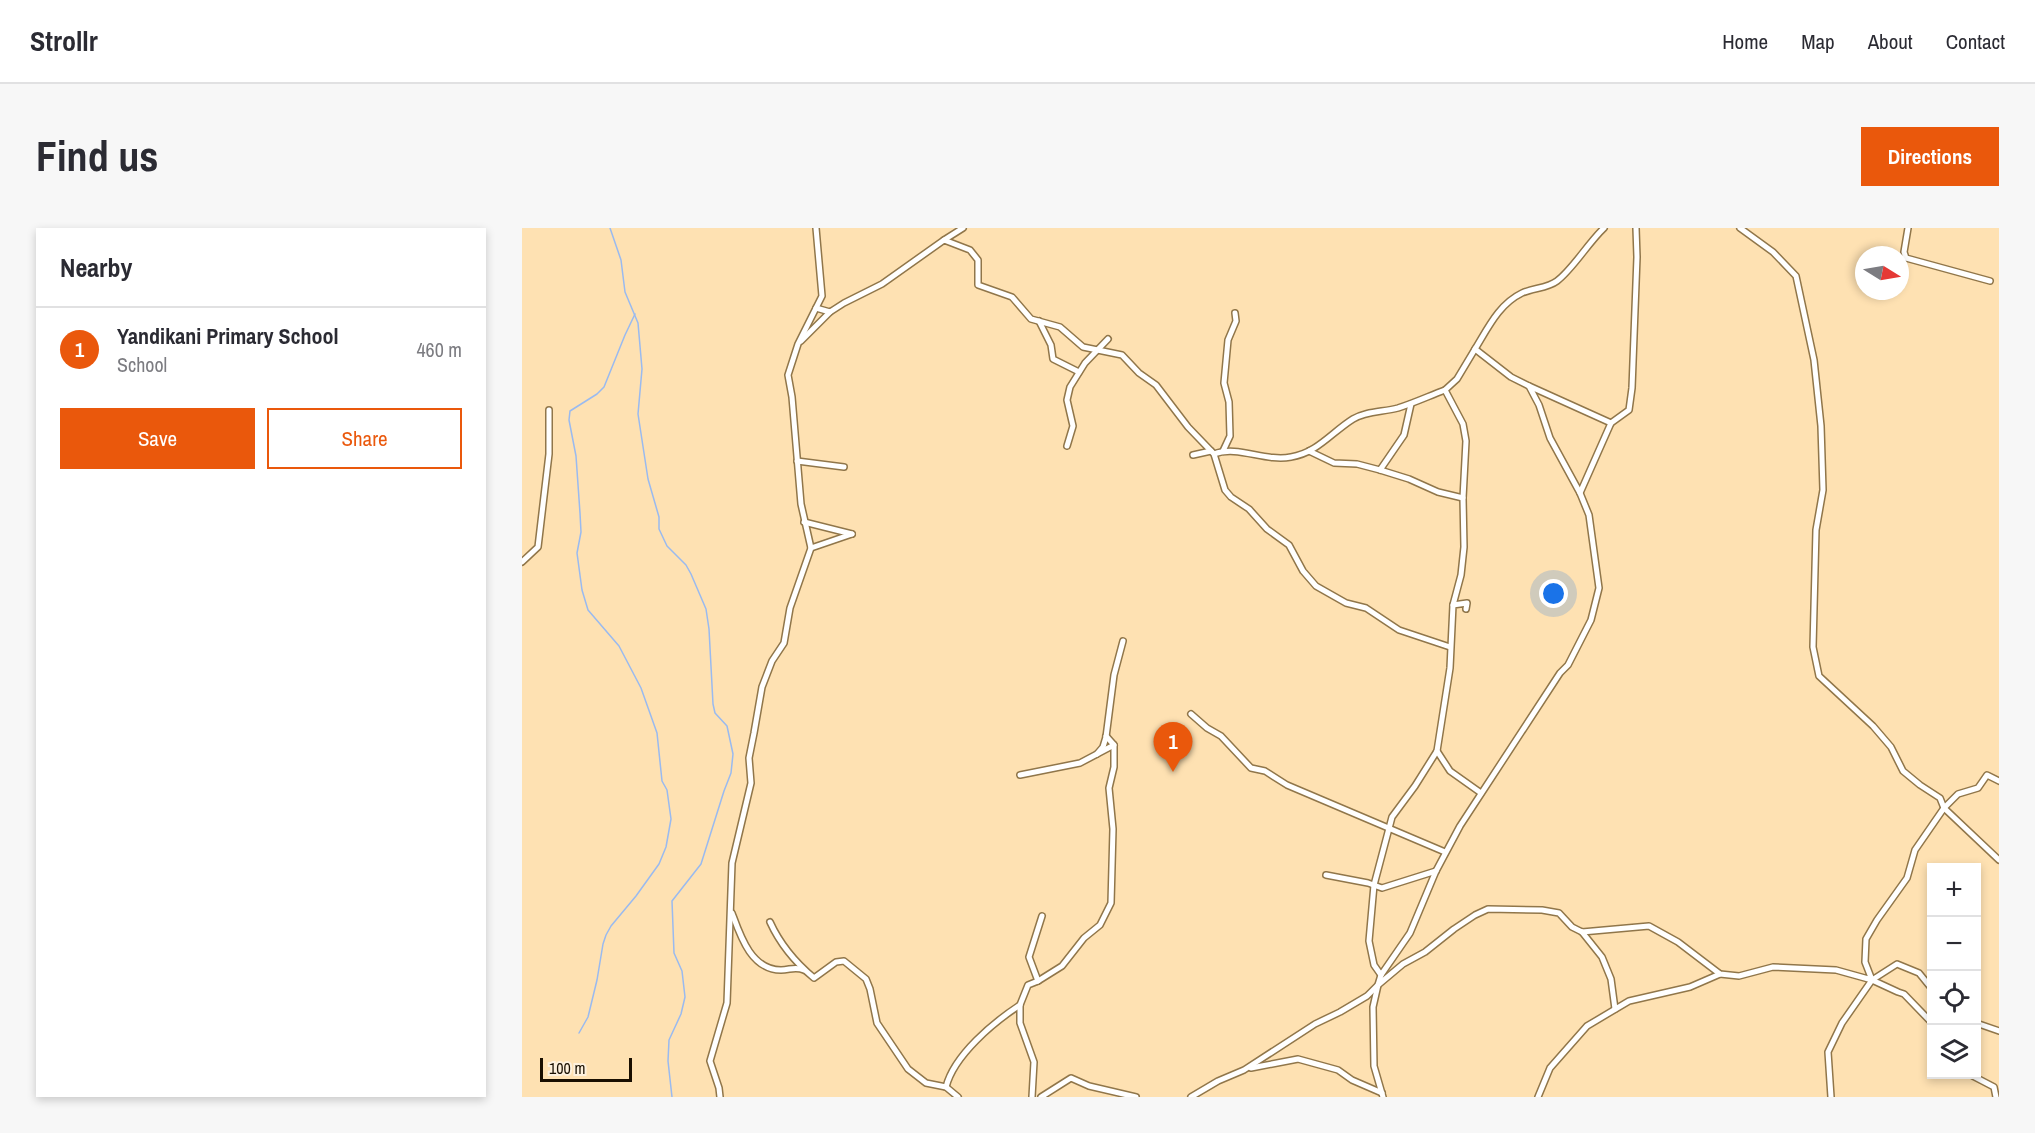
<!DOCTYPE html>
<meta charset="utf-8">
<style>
body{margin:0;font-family:"Archivo Narrow",sans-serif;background:#f7f7f7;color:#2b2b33}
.controls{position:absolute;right:18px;bottom:18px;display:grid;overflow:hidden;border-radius:0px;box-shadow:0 3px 9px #0003}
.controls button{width:54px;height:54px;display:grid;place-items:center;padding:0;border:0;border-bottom:2px solid #e1e1e2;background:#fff;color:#2b2b33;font:30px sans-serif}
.compass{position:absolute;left:1333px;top:18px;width:54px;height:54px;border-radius:50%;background:#fff;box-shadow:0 3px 9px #0003;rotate:101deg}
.scale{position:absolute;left:18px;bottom:15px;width:92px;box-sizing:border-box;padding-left:6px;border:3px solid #190f01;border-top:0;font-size:16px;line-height:21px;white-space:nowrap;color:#190f01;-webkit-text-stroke:4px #fdf1de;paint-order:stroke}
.you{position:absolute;left:1032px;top:366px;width:21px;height:21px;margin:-15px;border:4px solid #fff;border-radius:50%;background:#1a73e8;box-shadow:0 0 0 9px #1a73e833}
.badge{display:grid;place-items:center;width:39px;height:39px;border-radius:50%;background:#ea580c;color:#fff;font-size:20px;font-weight:700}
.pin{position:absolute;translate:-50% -50px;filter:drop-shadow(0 2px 3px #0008)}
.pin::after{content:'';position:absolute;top:32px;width:21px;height:18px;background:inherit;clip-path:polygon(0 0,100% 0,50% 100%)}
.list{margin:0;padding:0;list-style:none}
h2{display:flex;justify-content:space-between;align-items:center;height:78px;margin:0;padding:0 24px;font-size:26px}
h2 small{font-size:20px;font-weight:400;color:#7c7c81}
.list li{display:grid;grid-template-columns:39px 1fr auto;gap:18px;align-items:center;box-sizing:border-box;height:84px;padding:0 24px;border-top:2px solid #e1e1e2}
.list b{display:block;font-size:22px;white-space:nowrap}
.list p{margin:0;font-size:20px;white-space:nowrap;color:#7c7c81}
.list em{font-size:20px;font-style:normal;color:#7c7c81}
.actions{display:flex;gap:12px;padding:18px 24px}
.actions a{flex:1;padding:14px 0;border:2px solid #ea580c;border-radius:0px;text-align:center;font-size:21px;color:#ea580c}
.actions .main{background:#ea580c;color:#fff}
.icon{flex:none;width:33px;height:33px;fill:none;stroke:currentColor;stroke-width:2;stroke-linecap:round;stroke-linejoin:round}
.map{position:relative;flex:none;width:1477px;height:869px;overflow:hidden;border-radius:0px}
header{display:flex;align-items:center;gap:36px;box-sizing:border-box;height:84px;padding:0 30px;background:#fff;border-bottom:2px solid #e1e1e2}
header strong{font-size:28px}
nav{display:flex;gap:33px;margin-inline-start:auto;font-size:21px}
.intro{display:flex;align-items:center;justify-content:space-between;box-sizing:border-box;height:144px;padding:0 36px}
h1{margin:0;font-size:42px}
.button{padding:15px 27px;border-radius:0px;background:#ea580c;color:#fff;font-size:21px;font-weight:700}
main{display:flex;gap:36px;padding:0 36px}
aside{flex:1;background:#fff;border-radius:0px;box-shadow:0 3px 9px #0003}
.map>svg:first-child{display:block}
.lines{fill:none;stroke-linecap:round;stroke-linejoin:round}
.stream{stroke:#99baf0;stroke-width:1.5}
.minor-casing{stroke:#90764a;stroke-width:8}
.minor{stroke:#fff;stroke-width:5}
</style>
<header>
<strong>Strollr</strong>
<nav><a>Home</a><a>Map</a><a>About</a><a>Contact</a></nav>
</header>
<div class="intro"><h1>Find us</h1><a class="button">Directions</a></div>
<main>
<aside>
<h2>Nearby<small></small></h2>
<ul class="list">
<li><span class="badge">1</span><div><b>Yandikani Primary School</b><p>School</p></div><em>460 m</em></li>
</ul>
<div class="actions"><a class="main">Save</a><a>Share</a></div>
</aside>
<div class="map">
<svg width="1477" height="869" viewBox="0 0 1477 869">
<rect width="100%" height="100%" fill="#fee1b2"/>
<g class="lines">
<g class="stream">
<path d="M88,0L99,32L103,64L116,95L120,141L116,186L126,251L137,289V301L145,318L164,337L169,346L184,381L187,401L191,476L193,485L205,498L211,526L209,545L202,563L179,636L150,673L152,725L160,743L163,769L159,786L147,812L146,833L150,869"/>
<path d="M57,805L66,789L75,752L81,716L84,707L89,698L114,668L137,636L144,619L149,591L145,562L140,553L135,505L119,460L97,418L66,382L60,362L55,325L59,304L58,285L54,228L47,192L48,183L75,166L82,159L103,107L113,86"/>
</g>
<g class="minor-casing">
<g id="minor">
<path d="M1218,0L1251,24L1274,48L1292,132L1299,198L1301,262L1294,302L1291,419L1297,448L1351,498L1369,519L1381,543L1398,557L1418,570L1422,580L1477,632"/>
<path d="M1386,0L1382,24L1384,30L1468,53"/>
<path d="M422,12L441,0"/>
<path d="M294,80L308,84L322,75L360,56L422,12L448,22L456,32V57L490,69L509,91L538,99L561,119L600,127L617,145L634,157L666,199L692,226L703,262L709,269L727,281L745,301L767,317L781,343L794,358L824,375L844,380L877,402L928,419"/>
<path d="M517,93L529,117L531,131L557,144"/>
<path d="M279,113L308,84"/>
<path d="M953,121C966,100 977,76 1000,65C1011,60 1026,60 1035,53C1051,41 1066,15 1082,0"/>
<path d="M1007,158L1089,195"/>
<path d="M545,218L551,198L545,172L548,159L563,135L586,111"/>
<path d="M701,223L708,208L707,174L702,155L706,112L714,93L713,85"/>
<path d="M787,223L812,235L835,236L858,242L887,251L916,264L941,270"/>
<path d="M692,226C716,217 743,234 769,229C795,225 810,204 831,191C844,183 861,184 876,180C892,175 907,168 923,162"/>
<path d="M671,227L689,223"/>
<path d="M275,233L322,239"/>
<path d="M858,242L882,207L889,176"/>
<path d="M282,294L330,306"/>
<path d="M289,320L330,306"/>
<path d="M0,334L16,319L27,226V182"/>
<path d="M931,377L939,347L942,319L941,270L944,213L941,196L923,162L935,151L953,121L989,149L1007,158L1017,177L1028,210L1058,265"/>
<path d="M669,486L685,500L699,508L729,540L743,543L765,557L923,624"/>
<path d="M915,523L928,543L959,565"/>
<path d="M575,526L581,519L584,509L592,447L601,413"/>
<path d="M498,547L558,535L592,517"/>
<path d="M804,647L846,655L860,660L914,643"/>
<path d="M210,685C218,707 229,742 259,742C268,742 273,738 282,742"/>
<path d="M248,694C258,716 274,735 292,750L314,734L322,733L344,751L348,761L355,795L386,841L404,855L424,859L436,869"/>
<path d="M1060,704L1080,729L1089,751L1093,781"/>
<path d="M859,747L852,737L847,713L852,657L870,589L893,558L915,523L928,440L931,377L945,375L944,381"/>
<path d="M1350,752L1376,764L1382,766L1410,795"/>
<path d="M516,753L540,738L562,710L578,697L589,675L591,601L587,560L592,539V517L584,508"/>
<path d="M1454,795L1477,803"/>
<path d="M729,840L776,831L816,842L830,852L860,865"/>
<path d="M1447,846L1472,859L1474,869"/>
<path d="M424,859C432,827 472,794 498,777"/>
<path d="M198,869L197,860L188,833L205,775L210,635L229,555L227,530L232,505L240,459L250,433L262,415L268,380L289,320L279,276L270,169L266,147L276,116L300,68L294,0"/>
<path d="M510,869L512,834L498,795V777L506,757L516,753L507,729L520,688"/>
<path d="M519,869L549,850L567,858L614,869"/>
<path d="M669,869L696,853L722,842L793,796L818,784L845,768L856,757L859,747L888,705L914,643L938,598L1038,445L1046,437L1069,392L1077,360L1067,287L1058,265L1089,195L1107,182L1110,160L1115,29L1114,0"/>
<path d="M861,869L852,838L851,779L856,757L881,736L903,724L932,701L953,687L966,681L1020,682L1037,685L1050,699L1060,704L1127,698L1156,714L1198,746L1217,748L1251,739L1314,742L1350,752L1343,734L1344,711L1355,692L1385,650L1393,622L1422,580L1436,566L1456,560L1465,547L1477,553"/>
<path d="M1016,869L1028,840L1065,798L1107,773L1168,759L1198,746"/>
<path d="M1309,869L1306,824L1320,795L1350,752L1375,736L1397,745L1410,761"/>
</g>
</g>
<use href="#minor" class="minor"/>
</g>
</svg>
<div class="controls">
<button>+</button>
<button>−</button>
<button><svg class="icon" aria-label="locate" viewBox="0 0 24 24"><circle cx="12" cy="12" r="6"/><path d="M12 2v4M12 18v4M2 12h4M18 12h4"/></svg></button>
<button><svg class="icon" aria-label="layers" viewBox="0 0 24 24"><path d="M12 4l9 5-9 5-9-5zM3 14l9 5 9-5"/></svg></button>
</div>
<svg class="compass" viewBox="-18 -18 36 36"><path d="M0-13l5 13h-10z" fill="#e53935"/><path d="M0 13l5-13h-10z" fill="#7c7c81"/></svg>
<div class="scale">100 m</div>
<div class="you"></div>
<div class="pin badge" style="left:651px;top:544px">1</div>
</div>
</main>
